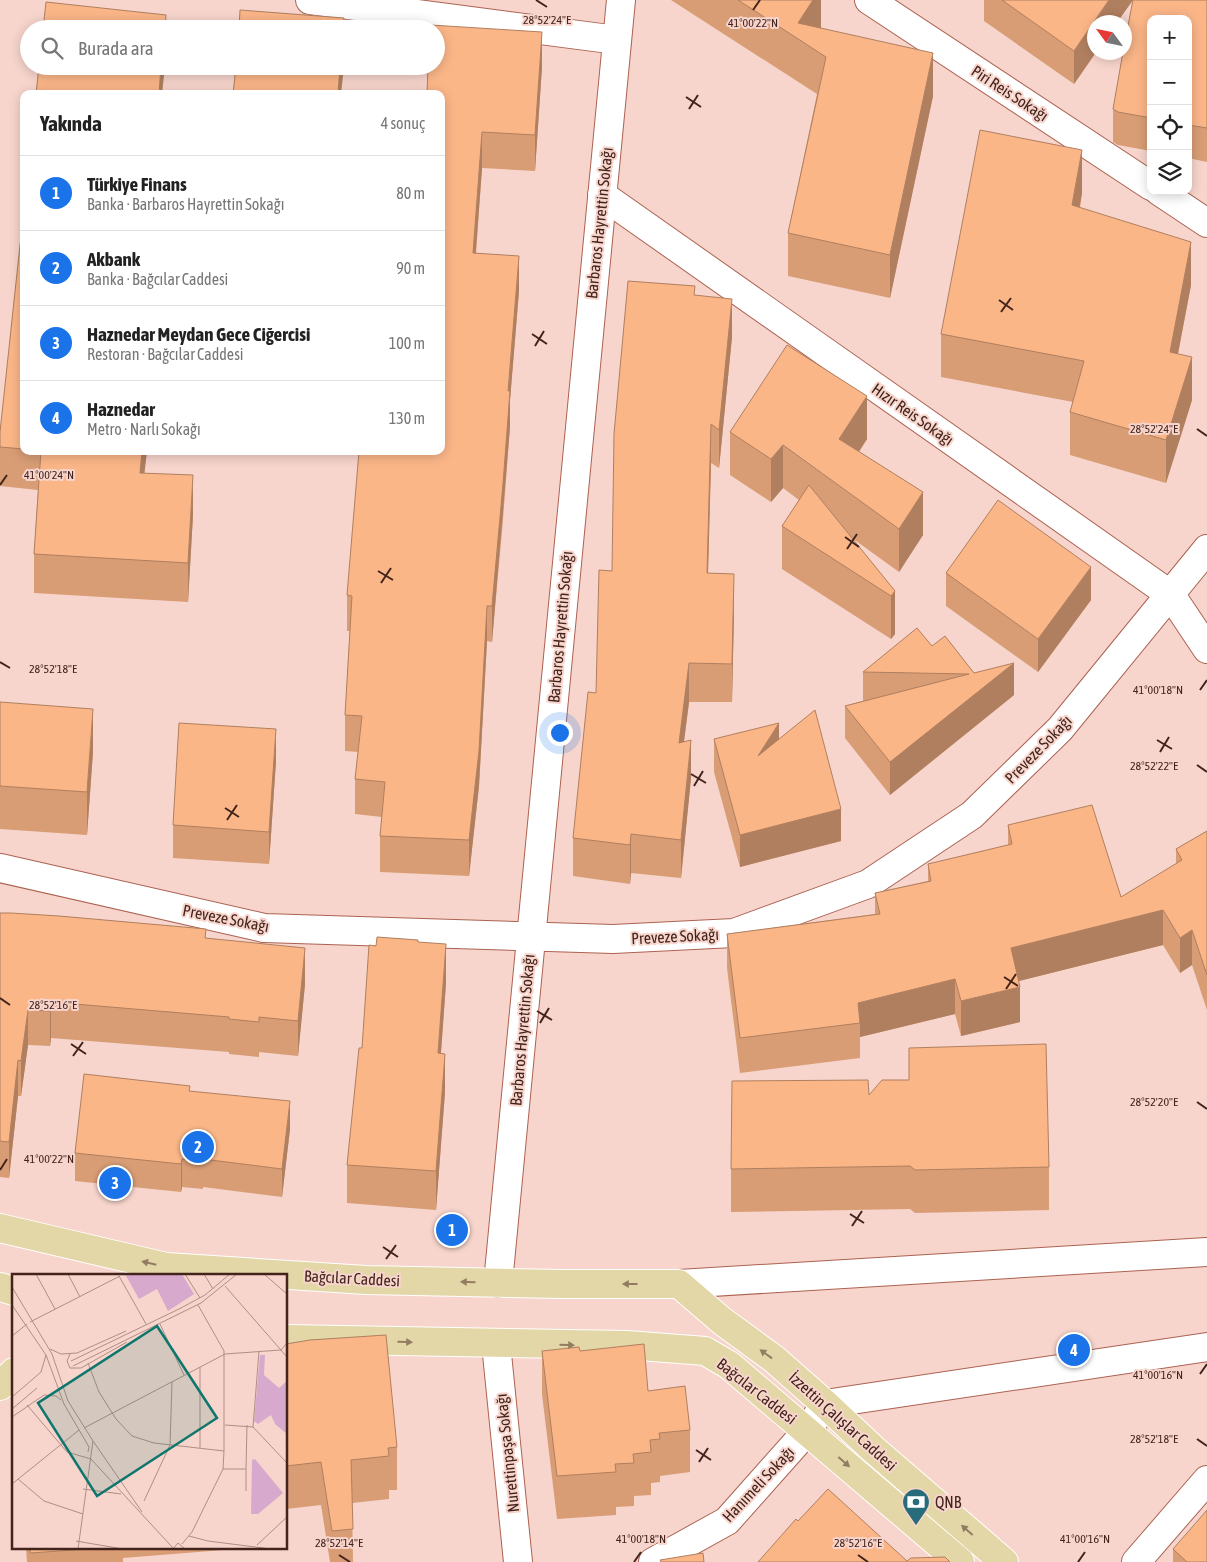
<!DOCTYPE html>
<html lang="tr">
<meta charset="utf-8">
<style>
body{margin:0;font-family:"Asap Condensed",sans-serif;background:#f2f2f2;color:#222}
.controls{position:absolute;right:15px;top:15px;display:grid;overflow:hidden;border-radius:10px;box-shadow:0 2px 12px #0003}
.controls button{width:45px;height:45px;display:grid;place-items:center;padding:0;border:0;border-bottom:1px solid #e0e0e0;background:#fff;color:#222;font:25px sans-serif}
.compass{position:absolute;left:1087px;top:15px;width:45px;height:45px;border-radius:50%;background:#fff;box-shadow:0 2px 12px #0003;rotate:303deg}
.you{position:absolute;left:559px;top:732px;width:18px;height:18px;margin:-12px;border:4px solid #fff;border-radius:50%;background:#1a73e8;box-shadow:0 0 0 8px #1a73e833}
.badge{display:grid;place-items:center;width:32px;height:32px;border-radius:50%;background:#1a73e8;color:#fff;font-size:16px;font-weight:700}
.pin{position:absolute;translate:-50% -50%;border:2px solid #fff;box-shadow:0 1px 5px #0006}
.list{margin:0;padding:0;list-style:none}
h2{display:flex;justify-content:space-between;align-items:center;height:65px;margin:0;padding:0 20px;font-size:21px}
h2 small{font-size:16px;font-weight:400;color:#767676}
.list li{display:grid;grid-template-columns:32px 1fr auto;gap:15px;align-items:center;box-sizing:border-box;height:75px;padding:0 20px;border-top:1px solid #e0e0e0}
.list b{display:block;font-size:19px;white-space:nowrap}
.list p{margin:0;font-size:16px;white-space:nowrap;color:#767676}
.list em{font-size:16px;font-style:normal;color:#767676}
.icon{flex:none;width:28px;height:28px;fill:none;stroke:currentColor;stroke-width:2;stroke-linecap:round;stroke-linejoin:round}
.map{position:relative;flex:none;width:1207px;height:1562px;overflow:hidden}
.search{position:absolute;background:#fff;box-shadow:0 2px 12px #0003;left:20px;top:20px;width:425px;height:55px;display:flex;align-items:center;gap:12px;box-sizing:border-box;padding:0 18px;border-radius:28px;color:#767676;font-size:19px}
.panel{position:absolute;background:#fff;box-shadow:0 2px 12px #0003;left:20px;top:90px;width:425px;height:365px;border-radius:10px}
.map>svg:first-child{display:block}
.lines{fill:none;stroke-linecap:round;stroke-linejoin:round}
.minor-casing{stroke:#ac6251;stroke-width:30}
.major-casing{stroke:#fff;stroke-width:30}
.minor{stroke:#fff;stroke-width:28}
.major{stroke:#e3d6a7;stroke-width:28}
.wall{fill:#d89d75}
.shaded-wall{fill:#b07f5f}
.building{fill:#fbb688;stroke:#b07f5f}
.oneway{fill:#937d62}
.ticks{fill:none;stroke:#43241c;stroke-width:2}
.labels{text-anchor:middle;stroke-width:4;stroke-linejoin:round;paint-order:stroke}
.street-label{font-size:16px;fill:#43241c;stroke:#f7d5cc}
.poi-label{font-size:16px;fill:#43241c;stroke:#f7d5cc;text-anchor:start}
.inset-road{fill:none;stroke:#af8e86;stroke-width:1}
.view{fill:#0f766e;fill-opacity:0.15;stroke:#0f766e;stroke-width:2.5}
.inset-edge{fill:none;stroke:#43241c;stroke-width:2.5}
.ticks-label{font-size:12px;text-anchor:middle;fill:#43241c;stroke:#f7d5cc;stroke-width:4;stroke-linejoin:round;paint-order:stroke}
</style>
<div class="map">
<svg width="1207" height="1562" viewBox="0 0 1207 1562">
<rect width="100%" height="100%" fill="#f7d5cc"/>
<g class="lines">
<g class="minor-casing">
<g id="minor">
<path d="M310,0L617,40"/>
<path d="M869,0L1151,186"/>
<path d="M1159,191L1207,223"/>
<path d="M602,195L1171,595L1207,649"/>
<path d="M0,868L264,928L613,939L734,933L868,884L972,815L1060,729L1207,549"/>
<path d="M498,1283L621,0"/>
<path d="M679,1284L1207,1252"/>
<path d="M496,1344L518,1562"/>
<path d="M653,1562L727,1521L807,1431L825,1404L1207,1347"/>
<path d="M1136,1562L1207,1480"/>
</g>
</g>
<g class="major-casing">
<g id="major">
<path d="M0,1228L166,1267L366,1280L563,1284H679L722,1321L774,1359L825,1404L873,1449L1004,1562"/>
<path d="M0,1287L14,1291"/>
<path d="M286,1339L627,1345L705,1351L729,1365L960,1562"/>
<path d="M0,1386L14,1372"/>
</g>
</g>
<use href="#minor" class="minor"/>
<use href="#major" class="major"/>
</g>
<g class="wall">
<path d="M671,0H821V28L933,96L890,298L788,276V233L817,94Z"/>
<path d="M984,0H1207V162L1188,158V19H1151V151L1118,145L1113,142V109L1133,0L1074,84L984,21Z"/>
<path d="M542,67L535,171L482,168L476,254L519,291L510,400V427L503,520L492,642L487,641L479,786L469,876L380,872V836L382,817L355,814V779L358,752L345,751V715L350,631H347V595L441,451V94Z"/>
<path d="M1082,193L1080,208L1191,285L1178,354L1192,400L1166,483L1070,455V412L1073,402L941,377V334Z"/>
<path d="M24,208V451H147L144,473L193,515L188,602L34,593V554L38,490L0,486V432Z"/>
<path d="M695,295L732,337L719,468L711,463L708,573L734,612L732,702H689L684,741L691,778L681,878L631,873L630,884L573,876V838L596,693L612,571Z"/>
<path d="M730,432L867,439L859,452L923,535L899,572L852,538L895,591V634L891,639L782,569V526L799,500L783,488L771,502L730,475Z"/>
<path d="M946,573L1091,600L1038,672L946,606Z"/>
<path d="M932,646L974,673L1014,695L890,795L845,738V706L863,701V672Z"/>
<path d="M0,702L93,752L87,835L0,829Z"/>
<path d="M714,739H779L841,841L740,867L714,772Z"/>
<path d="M276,761L269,864L173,858V825Z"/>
<path d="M1008,825L1121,897L1176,864V849L1207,831V1010L1192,965L1180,973L1163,945L1019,981L1020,1022L961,1036L955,1014L860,1037V1058L740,1073L727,968V934L875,914V893L928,881V864L1008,845Z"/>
<path d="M0,913L206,938L305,984L298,1056L259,1052V1057L229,1054V1052L51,1038L50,1046L28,1045L21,1096H18L9,1178L0,1177Z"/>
<path d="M418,942L446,983L441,1053L445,1092L436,1210L347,1203V1165L376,946Z"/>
<path d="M909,1048L1049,1167V1210L915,1213L910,1209L731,1212V1169L869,1095L909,1080Z"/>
<path d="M190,1091L290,1129L282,1197L203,1187V1189L182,1187L181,1192L75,1181V1153Z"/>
<path d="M286,1344L397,1447V1490H389V1499L352,1503L353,1562H330L321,1505L286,1509Z"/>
<path d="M542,1351H580L648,1391L690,1430V1472L660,1476V1482L651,1483V1495L634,1496V1506L616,1507V1515L557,1519L542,1394Z"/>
<path d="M26,1548H248L123,1558V1562H27Z"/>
<path d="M1173,1549L1207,1562H1173Z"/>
</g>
<g class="shaded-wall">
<path d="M813,0H821V31L798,23Z"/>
<path d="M1109,0H1133L1117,22H1094V52H1096L1074,84V51Z"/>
<path d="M542,32V67L535,171V135Z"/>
<path d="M933,53V96L890,298V255Z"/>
<path d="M161,66H165L162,94H159Z"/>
<path d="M340,66H344L341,94H338Z"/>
<path d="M482,132V168L473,289V253Z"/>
<path d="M1082,150V193L1072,248V205Z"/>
<path d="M1191,242V285L1170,395V352Z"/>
<path d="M519,256V291L510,400V427L492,642V606Z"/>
<path d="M732,299V337L719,468V430Z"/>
<path d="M1192,357V400L1166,483V440Z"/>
<path d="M867,396V439L839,482V439Z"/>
<path d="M711,424V463L707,611V573Z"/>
<path d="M783,445V488L771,502V459Z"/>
<path d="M142,451H147L140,512V473Z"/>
<path d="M193,475V515L188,602V563Z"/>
<path d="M923,492V535L899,572V529Z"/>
<path d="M1091,567V600L1038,672V639Z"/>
<path d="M734,574V612L732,702V664Z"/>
<path d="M895,591V634L891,639V596Z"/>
<path d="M487,606V641L479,786L469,876V840Z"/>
<path d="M689,663V702L679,781V743Z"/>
<path d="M1014,663V695L890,795V762Z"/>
<path d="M93,709V752L87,835V792Z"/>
<path d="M779,723V755L758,756Z"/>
<path d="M276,729V761L269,864V832Z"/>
<path d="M691,740V778L681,878V840Z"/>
<path d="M841,809V841L740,867V835Z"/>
<path d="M631,834V873L630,884V845Z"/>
<path d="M1163,910V945L1011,983V948Z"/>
<path d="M1192,930V965L1180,973V938Z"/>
<path d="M446,944V983L438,1092V1053Z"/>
<path d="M305,948V984L298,1056V1021Z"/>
<path d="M955,979V1014L860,1037V1023L858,1003Z"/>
<path d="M1020,987V1022L961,1036V1001Z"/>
<path d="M51,1002V1038L50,1046V1011Z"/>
<path d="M28,1010V1045L21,1096V1061Z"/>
<path d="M445,1054V1092L436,1210V1171Z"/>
<path d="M18,1060V1096L9,1178V1142Z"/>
<path d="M290,1101V1129L282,1197V1169Z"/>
<path d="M182,1159V1187L181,1192V1164Z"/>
</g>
<g class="building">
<path d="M738,0H813L798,23L933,53L890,255L788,233L826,57Z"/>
<path d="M1002,0H1109L1074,51Z"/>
<path d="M1133,0H1207V128L1188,125V19H1151V118L1118,112L1113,109L1123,52H1124V46Z"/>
<path d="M46,2L166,15L165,29H43Z"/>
<path d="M240,10L344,18L343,29H239Z"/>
<path d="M431,25L542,32L535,135L482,132L473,253L519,256L508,391H510L503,484L492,606H487L479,751L469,840L380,836L385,782L355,779L362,716L345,715L352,596L347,595L359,451H441V94H427L428,66H436V29H431Z"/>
<path d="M39,66H161L159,94H36Z"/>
<path d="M236,66H340L338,94H233Z"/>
<path d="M980,130L1082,150L1072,205L1191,242L1170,352L1192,357L1166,440L1070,412L1084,361L941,334Z"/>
<path d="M24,208V449L0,447V432Z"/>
<path d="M628,281L695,286L694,295L732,299L719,430L711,424L707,573L734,574L732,664L689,663L679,743L691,740L681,840L631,834L630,845L573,838L588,692L596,693L599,570L612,571L614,434Z"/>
<path d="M787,345L867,396L839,439L923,492L899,529L783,445L771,459L730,432Z"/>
<path d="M41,451H142L140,473L193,475L188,563L34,554Z"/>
<path d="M809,485L895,591L891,596L782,526Z"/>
<path d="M998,500L1091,567L1038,639L946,573Z"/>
<path d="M917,628L932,646L945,636L974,673L1014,663L890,762L845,706L969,674L863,672Z"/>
<path d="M0,702L93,709L87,792L0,786Z"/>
<path d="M815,710L841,809L740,835L714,739L779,723L758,756Z"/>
<path d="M179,723L276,729L269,832L173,825Z"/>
<path d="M1092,805L1121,897L1182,860L1176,849L1207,831V975L1192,930L1180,938L1163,910L1011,948L1020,987L961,1001L955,979L858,1003L860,1023L740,1038L727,934L880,914L875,893L931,881L928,864L1012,844L1008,825Z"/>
<path d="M0,913H11L59,916L206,929L205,938L305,948L298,1021L259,1017V1022L229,1019V1017L51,1002L50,1011L28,1010L21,1061L18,1060L9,1142L0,1141Z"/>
<path d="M377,937L418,940V942L446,944L438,1053L445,1054L436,1171L347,1165L359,1048H362L369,945L376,946Z"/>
<path d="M1046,1044L1049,1167L915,1170L910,1166L731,1169L732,1081L868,1080L869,1095L882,1080H909V1048Z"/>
<path d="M84,1074L190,1086L189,1091L290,1101L282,1169L203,1159V1161L182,1159L181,1164L75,1153Z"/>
<path d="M386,1335L397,1447L388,1448L389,1456L351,1460L353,1529L332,1531L321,1462L286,1466V1344L310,1340Z"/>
<path d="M644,1344L648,1391L685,1386L690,1430L659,1433L660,1439L650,1440L651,1452L633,1454L634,1463L615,1464L616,1472L557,1476L542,1351L579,1347L580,1351Z"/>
<path d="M828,1489L907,1561L911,1558L945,1557L950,1562H758L796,1519L798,1521Z"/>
<path d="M1207,1510V1562H1187L1173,1549Z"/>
<path d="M30,1548H102L30,1553Z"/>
<path d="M703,1553L704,1562H661L660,1560Z"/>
</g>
<defs><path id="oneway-solid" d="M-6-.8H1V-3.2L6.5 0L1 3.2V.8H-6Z" transform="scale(1.25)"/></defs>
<g class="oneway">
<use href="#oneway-solid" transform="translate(149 1263) rotate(-167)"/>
<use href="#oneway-solid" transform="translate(468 1282) rotate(-179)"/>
<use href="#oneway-solid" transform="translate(630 1284) rotate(-180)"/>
<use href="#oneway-solid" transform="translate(405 1342) rotate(1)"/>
<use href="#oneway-solid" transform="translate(567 1345) rotate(1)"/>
<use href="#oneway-solid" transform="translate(766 1354) rotate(-144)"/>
<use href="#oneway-solid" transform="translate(844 1462) rotate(41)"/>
<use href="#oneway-solid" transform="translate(967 1530) rotate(-139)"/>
</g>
<path class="ticks" d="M536,0L547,7M753,10L760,0M686,97L701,107M689,109L698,95M999,300L1013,310M1001,312L1011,298M532,334L547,344M535,346L544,331M1197,429L1207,436M0,485L7,475M845,537L859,547M847,549L857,534M378,571L393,580M381,583L391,568M0,662L10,668M1200,690L1207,680M1157,740L1172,749M1160,752L1169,737M1197,765L1207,772M691,774L706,783M694,786L703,771M225,808L239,817M227,820L237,805M1004,977L1018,986M1006,989L1016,974M0,998L10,1005M537,1011L552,1020M540,1023L549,1008M71,1044L86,1054M73,1056L83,1042M1197,1102L1207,1109M0,1170L7,1159M850,1214L864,1223M852,1226L862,1211M383,1247L398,1257M386,1259L396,1245M1200,1374L1207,1364M1197,1439L1207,1446M696,1450L711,1460M699,1462L708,1448M339,1555L350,1562M858,1555L868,1562M634,1562L641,1552M1078,1562L1085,1552"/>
<defs>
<g id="bank-pin" transform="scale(1.4375)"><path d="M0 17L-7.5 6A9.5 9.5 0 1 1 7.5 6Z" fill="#276c7b" stroke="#f7d5cc"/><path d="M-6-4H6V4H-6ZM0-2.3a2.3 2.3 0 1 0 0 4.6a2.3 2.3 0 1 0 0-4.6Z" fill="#fff"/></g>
</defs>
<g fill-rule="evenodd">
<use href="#bank-pin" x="916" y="1502"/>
</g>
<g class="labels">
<g class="street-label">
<text transform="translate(1010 93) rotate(33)" y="6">Piri Reis Sokağı</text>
<text transform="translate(599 223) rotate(-84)" y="6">Barbaros Hayrettin Sokağı</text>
<text transform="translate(913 414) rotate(35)" y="6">Hızır Reis Sokağı</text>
<text transform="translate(560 627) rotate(-85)" y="6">Barbaros Hayrettin Sokağı</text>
<text transform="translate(1038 749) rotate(-46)" y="6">Preveze Sokağı</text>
<text transform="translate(226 918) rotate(11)" y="6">Preveze Sokağı</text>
<text transform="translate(675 936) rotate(-3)" y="6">Preveze Sokağı</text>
<text transform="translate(522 1030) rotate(-85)" y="6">Barbaros Hayrettin Sokağı</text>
<text transform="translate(352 1278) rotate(3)" y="6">Bağcılar Caddesi</text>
<text transform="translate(757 1391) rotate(38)" y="6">Bağcılar Caddesi</text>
<text transform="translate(843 1421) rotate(42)" y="6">İzzettin Çalışlar Caddesi</text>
<text transform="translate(507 1453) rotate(-96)" y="6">Nurettinpaşa Sokağı</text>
<text transform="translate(758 1484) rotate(-47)" y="6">Hanımeli Sokağı</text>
</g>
<g class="poi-label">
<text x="935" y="1508">QNB</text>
</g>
</g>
<g transform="translate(12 1274)">
<rect width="275" height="275" fill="#f7d5cc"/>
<path d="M113,0H170L182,20L156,37L145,15L127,25ZM248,81H253L252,101L267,114L275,107V160L263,150L259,141L246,150L242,147ZM243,185L271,219L246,240H239L240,186Z" fill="#d7a9cd"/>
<path class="inset-road" d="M24,0L43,35M56,0L68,23M173,0L188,24M192,0L201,15M252,0L275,20M107,2L134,50M213,12L275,83M0,13L40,80L56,127L81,167L66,275M0,31L34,81L52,130L77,173L76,178M18,48L108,2M148,50L172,101M0,62L15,50M38,75L49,80L65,79L114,57M58,80L55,87L58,94H69L115,68M59,87L169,34L193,21L218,0M76,89L87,118L104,145L120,162L142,169L212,177M61,92L189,29L225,0M0,123L29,98L34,81M15,131L55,178L79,185L161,274M0,135L25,114M0,143L32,121L44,122L49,126M213,151L241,153L275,189M241,153L247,77M72,154L213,80L269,76L275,69M81,167L130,238M188,174V93M211,195H234L235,151M234,195V217M6,205L32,227L71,240M0,210L67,156M71,215L109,220M132,227L158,171L160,108M177,262L196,267L259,275M64,267L111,275M170,270L180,258L211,195L212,177V77L186,31M245,271L275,243M161,275L166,269L173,275"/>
<path class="view" d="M145,52L205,144L85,222L26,129Z"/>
<rect width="275" height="275" class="inset-edge"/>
</g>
<g class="ticks-label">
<text x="547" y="24">28°52'24"E</text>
<text x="753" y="27">41°00'22"N</text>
<text x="1154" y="433">28°52'24"E</text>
<text x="49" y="479">41°00'24"N</text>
<text x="53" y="673">28°52'18"E</text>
<text x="1158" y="694">41°00'18"N</text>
<text x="1154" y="770">28°52'22"E</text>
<text x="53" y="1009">28°52'16"E</text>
<text x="1154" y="1106">28°52'20"E</text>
<text x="49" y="1163">41°00'22"N</text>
<text x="1158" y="1379">41°00'16"N</text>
<text x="1154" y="1443">28°52'18"E</text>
<text x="641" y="1543">41°00'18"N</text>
<text x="1085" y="1543">41°00'16"N</text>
<text x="339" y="1547">28°52'14"E</text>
<text x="858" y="1547">28°52'16"E</text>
</g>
</svg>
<div class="controls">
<button>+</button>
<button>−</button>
<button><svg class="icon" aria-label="locate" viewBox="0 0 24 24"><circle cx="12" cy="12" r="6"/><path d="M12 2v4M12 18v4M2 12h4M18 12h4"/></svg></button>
<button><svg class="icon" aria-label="layers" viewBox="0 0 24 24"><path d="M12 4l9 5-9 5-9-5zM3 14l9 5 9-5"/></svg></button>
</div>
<svg class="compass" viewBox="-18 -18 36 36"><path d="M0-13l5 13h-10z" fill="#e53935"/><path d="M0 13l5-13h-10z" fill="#767676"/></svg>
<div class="you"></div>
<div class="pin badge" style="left:452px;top:1230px">1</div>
<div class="pin badge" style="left:198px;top:1147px">2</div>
<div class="pin badge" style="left:115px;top:1183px">3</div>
<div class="pin badge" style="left:1074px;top:1350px">4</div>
<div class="search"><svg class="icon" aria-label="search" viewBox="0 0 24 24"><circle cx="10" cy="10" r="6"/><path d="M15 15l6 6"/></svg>Burada ara</div>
<section class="panel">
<h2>Yakında<small>4 sonuç</small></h2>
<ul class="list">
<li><span class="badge">1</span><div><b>Türkiye Finans</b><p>Banka · Barbaros Hayrettin Sokağı</p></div><em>80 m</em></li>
<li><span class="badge">2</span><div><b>Akbank</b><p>Banka · Bağcılar Caddesi</p></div><em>90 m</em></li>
<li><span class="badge">3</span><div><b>Haznedar Meydan Gece Ciğercisi</b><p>Restoran · Bağcılar Caddesi</p></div><em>100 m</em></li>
<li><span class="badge">4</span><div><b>Haznedar</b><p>Metro · Narlı Sokağı</p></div><em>130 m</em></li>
</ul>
</section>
</div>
